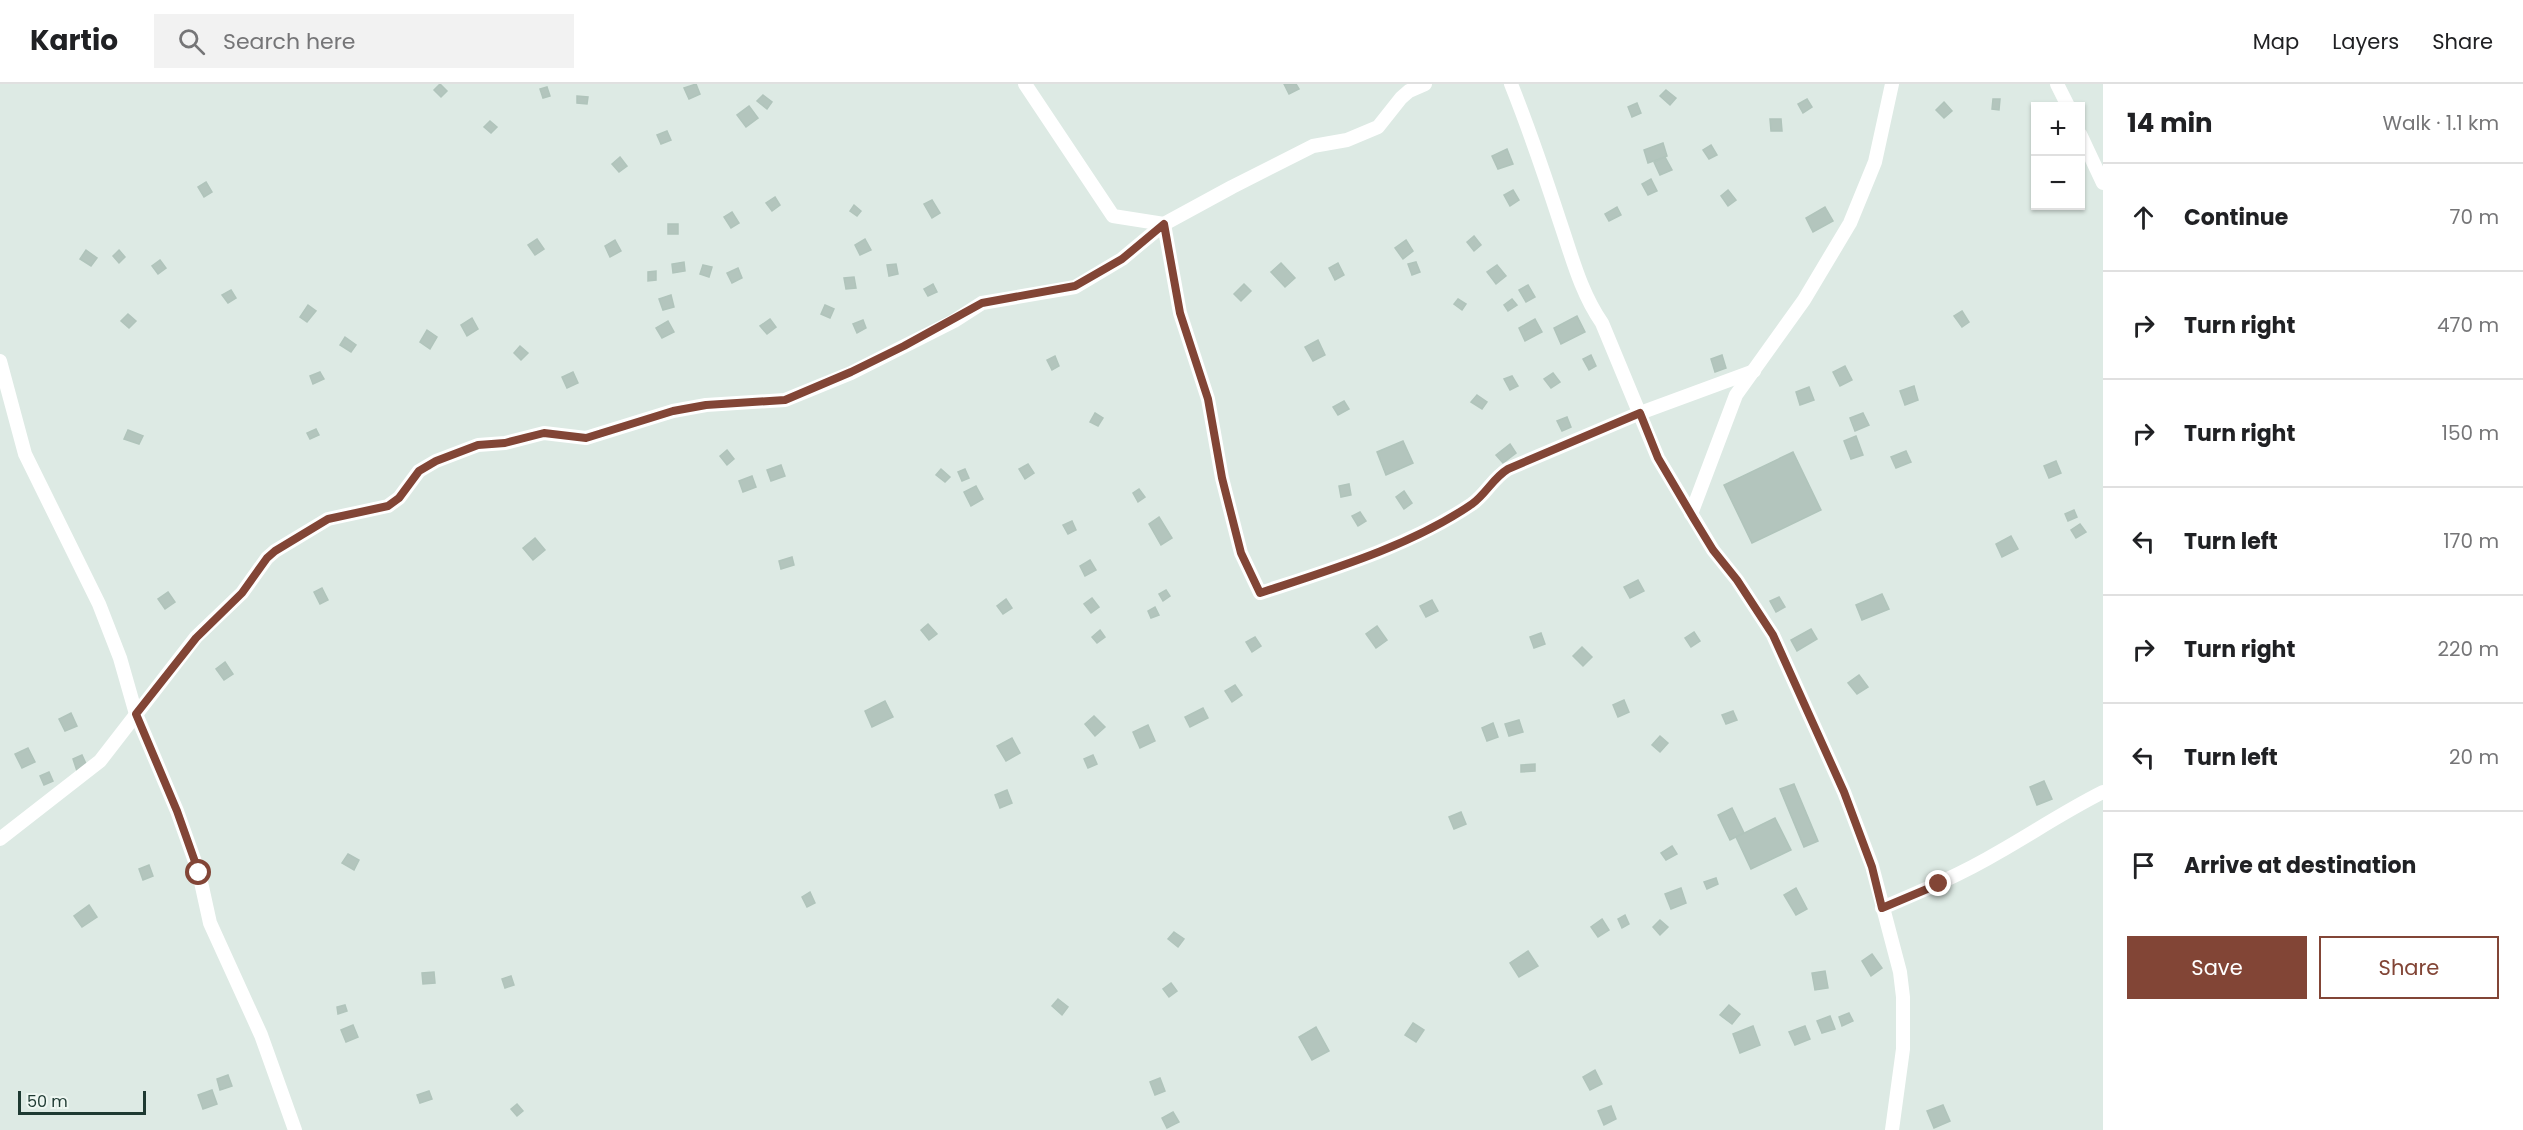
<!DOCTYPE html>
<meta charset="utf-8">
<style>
body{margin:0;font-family:Poppins,sans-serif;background:#f2f2f2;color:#202124}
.controls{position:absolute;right:18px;top:18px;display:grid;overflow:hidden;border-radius:0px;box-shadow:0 2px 4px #0004}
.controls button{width:54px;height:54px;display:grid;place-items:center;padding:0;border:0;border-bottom:2px solid #e0e0e0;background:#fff;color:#202124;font:30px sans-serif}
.scale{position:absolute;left:18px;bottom:15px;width:128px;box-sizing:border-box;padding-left:6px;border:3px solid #1e3a32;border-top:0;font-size:16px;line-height:21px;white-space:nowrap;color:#1e3a32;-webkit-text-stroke:4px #eef7f2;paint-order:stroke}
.stop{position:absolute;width:18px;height:18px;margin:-14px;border:4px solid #824536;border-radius:50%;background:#fff}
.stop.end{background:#824536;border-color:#fff;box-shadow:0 2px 6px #0008}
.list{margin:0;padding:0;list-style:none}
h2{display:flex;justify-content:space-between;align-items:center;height:78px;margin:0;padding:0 24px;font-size:26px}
h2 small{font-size:20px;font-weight:400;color:#757577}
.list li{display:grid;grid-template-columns:39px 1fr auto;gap:18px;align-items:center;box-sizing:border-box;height:108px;padding:0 24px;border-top:2px solid #e0e0e0}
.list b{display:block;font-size:22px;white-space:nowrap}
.list em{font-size:20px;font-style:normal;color:#757577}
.actions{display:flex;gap:12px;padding:18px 24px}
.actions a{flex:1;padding:14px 0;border:2px solid #824536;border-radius:0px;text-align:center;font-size:21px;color:#824536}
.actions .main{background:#824536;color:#fff}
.icon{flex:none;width:33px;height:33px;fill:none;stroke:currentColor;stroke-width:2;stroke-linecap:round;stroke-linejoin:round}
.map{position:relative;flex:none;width:2103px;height:1046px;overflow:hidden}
header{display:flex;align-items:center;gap:36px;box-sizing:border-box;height:84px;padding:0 30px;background:#fff;border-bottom:2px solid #e0e0e0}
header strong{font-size:28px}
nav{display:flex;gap:33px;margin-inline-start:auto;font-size:21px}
.search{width:420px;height:54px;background:#f2f2f2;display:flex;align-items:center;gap:15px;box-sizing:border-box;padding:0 21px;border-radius:0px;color:#757577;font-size:22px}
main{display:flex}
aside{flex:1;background:#fff}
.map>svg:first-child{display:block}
.building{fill:#b3c5bd;stroke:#b0c4bb;stroke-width:1.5}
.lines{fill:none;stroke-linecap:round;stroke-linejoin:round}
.minor{stroke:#fff;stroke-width:14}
.route{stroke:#824536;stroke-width:8}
</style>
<header>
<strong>Kartio</strong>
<div class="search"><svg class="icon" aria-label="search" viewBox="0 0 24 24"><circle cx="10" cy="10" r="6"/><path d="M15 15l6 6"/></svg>Search here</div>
<nav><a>Map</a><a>Layers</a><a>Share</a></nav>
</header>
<main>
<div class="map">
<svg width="2103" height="1046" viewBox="0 0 2103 1046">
<rect width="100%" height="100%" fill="#ddeae4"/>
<g class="building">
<path d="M440,0L447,7L441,13L434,6Z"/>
<path d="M696,0L700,10L689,15L684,4Z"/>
<path d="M1284,0H1296L1299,5L1289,10Z"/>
<path d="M547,3L550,12L543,14L540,5Z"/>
<path d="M1666,6L1676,14L1670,21L1660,12Z"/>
<path d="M763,11L772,18L767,25L757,17Z"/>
<path d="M577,12L588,13L587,20L577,19Z"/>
<path d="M1807,15L1812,23L1803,29L1798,20Z"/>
<path d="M1993,15H2000L1999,26L1992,25Z"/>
<path d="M1944,18L1952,27L1944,34L1936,26Z"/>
<path d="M1637,19L1641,29L1632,33L1628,23Z"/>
<path d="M749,22L758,34L746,43L737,31Z"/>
<path d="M1770,35H1781L1782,47H1771Z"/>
<path d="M490,37L497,43L491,49L484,43Z"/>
<path d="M667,47L671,56L661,60L657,51Z"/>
<path d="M1663,59L1667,72L1648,79L1644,66Z"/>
<path d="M1711,61L1717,71L1709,75L1703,66Z"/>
<path d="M1507,65L1513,80L1498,85L1492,72Z"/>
<path d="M620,73L627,82L619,88L612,80Z"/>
<path d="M1665,73L1672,86L1660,91L1654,78Z"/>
<path d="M1651,95L1657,107L1648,111L1642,100Z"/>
<path d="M206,98L212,108L204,113L198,103Z"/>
<path d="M1513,106L1519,116L1510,122L1504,111Z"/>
<path d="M1728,106L1736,116L1728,122L1721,112Z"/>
<path d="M775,113L780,121L772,127L766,119Z"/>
<path d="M932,116L940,129L932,134L924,120Z"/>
<path d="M854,121L861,127L857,132L850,127Z"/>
<path d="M1617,123L1621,131L1609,137L1605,130Z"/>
<path d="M1825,123L1833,137L1813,148L1806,134Z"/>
<path d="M732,128L739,139L731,144L724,133Z"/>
<rect x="668" y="140" width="10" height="10"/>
<path d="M1474,152L1481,161L1474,167L1467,158Z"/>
<path d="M537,155L544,165L535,171L528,161Z"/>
<path d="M865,155L871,166L860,171L855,161Z"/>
<path d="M615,156L621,167L610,173L605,162Z"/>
<path d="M1406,156L1413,167L1403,175L1395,164Z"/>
<path d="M86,166L97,174L91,182L80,175Z"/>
<path d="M119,166L125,173L119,179L113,172Z"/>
<path d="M160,176L166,184L158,190L152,182Z"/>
<path d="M684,178L685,187L673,189L672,180Z"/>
<path d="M1416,178L1420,188L1412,191L1408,180Z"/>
<path d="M1281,179L1295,194L1285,203L1271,188Z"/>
<path d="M1338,179L1344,191L1335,196L1329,184Z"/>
<path d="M896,180L898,190L889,192L887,181Z"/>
<path d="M703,181L712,183L709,193L700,190Z"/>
<path d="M1497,181L1506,192L1496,200L1487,188Z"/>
<path d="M738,184L742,194L732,199L727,189Z"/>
<path d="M656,187V196L648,197V188Z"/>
<path d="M854,193L856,204L846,205L844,194Z"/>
<path d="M933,200L937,208L928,212L924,205Z"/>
<path d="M1244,200L1251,207L1241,217L1234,210Z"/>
<path d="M1528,201L1535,213L1526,218L1519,206Z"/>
<path d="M231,206L236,214L228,219L222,211Z"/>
<path d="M671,211L674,223L663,226L659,215Z"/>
<path d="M1458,215L1466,220L1462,226L1454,220Z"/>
<path d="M1512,215L1517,221L1508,227L1504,221Z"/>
<path d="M308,221L316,227L307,238L300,233Z"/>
<path d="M825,221L834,225L830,234L821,230Z"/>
<path d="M1962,227L1969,238L1962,243L1954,232Z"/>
<path d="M128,230L136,237L129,244L121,237Z"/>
<path d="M1577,232L1585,248L1561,260L1554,244Z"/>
<path d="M472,234L478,245L467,252L461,241Z"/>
<path d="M770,235L776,243L767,250L760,242Z"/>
<path d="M1535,235L1542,248L1525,257L1519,244Z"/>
<path d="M863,236L866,244L857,249L853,240Z"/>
<path d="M668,237L674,248L662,254L656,244Z"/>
<path d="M427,246L437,253L430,265L420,258Z"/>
<path d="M345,253L356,261L351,268L340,261Z"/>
<path d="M1318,256L1325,271L1313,277L1305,263Z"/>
<path d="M520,262L528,269L521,276L514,269Z"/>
<path d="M1591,271L1596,282L1589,286L1583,275Z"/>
<path d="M1722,271L1726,284L1715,288L1711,275Z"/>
<path d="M1055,272L1059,282L1052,286L1047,276Z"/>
<path d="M1845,282L1852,296L1840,302L1833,288Z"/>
<path d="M320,288L324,295L313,300L310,292Z"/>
<path d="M573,288L578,299L567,304L562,293Z"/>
<path d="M1553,289L1560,298L1551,304L1544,295Z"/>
<path d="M1512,292L1518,302L1510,306L1504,295Z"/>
<path d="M1914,302L1918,316L1905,321L1900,307Z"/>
<path d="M1809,303L1814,316L1800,321L1796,308Z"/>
<path d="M1477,311L1487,318L1482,325L1471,318Z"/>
<path d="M1344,317L1349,325L1338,331L1333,323Z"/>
<path d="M1095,329L1103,334L1098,342L1090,338Z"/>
<path d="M1863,329L1869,341L1855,347L1850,334Z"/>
<path d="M1567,333L1571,343L1562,347L1557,337Z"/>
<path d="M316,345L319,351L310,355L307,349Z"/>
<path d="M128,346L143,352L139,360L124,355Z"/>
<path d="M1856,352L1863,371L1851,375L1844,357Z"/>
<path d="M1403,357L1413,379L1386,391L1377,368Z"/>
<path d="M1510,360L1516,369L1503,379L1496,371Z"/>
<path d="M727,366L734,375L727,381L720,372Z"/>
<path d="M1906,367L1911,378L1896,384L1891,373Z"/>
<path d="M1793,368L1821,426L1752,459L1724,401Z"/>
<path d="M2056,377L2061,389L2049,394L2044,382Z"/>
<path d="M1028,380L1034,389L1025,395L1019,385Z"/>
<path d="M781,381L785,392L771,397L767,386Z"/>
<path d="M941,385L950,393L945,398L936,391Z"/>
<path d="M965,385L969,394L962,397L958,388Z"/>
<path d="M752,392L756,403L743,408L739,397Z"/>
<path d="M1349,400L1351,411L1341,413L1339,402Z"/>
<path d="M976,402L983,415L971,422L964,408Z"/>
<path d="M1139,405L1145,413L1138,418L1133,409Z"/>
<path d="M1404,407L1412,419L1404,425L1396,413Z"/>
<path d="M2074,426L2077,433L2068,437L2065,430Z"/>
<path d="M1360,428L1366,437L1358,442L1352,432Z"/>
<path d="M1159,433L1172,454L1161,461L1149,440Z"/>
<path d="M1072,437L1076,446L1068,450L1063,441Z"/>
<path d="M2080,440L2086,448L2076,454L2071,446Z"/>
<path d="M2011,452L2018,465L2002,473L1996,460Z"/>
<path d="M535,454L545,466L533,476L523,464Z"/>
<path d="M792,473L794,481L781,485L779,477Z"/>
<path d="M1090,476L1096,486L1085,492L1080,482Z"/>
<path d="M1638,496L1644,507L1630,514L1624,503Z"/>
<path d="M322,504L328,516L320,520L314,508Z"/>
<path d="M1166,506L1170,512L1163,517L1159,510Z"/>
<path d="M168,508L175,518L165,525L158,515Z"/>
<path d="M1882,510L1889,525L1862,536L1856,521Z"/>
<path d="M1779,513L1785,523L1776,528L1770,517Z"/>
<path d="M1092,514L1099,523L1091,529L1084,520Z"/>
<path d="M1006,515L1012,524L1003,530L997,522Z"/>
<path d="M1432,516L1438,527L1426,533L1420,522Z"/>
<path d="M1155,523L1159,531L1151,534L1148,527Z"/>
<path d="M928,540L937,550L929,556L921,546Z"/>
<path d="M1377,542L1387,556L1376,564L1366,550Z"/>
<path d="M1811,545L1817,555L1797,567L1791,556Z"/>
<path d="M1100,546L1105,553L1097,559L1092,553Z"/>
<path d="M1694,548L1700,557L1691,563L1685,554Z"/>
<path d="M1541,549L1545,560L1534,564L1530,553Z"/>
<path d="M1255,553L1261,562L1252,568L1246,558Z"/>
<path d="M1582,563L1592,573L1583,582L1573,572Z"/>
<path d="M225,578L233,590L224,596L216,585Z"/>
<path d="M1859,591L1868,603L1857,610L1848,599Z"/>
<path d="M1235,601L1242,611L1232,618L1225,607Z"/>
<path d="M1624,616L1629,628L1618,633L1613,621Z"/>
<path d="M885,617L893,633L872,643L865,627Z"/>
<path d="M1203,624L1208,634L1190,643L1185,633Z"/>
<path d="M1733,627L1737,636L1726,640L1722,631Z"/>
<path d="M71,629L77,642L65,647L59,635Z"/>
<path d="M1094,632L1105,643L1095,652L1085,640Z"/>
<path d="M1519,636L1523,648L1509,652L1505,640Z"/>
<path d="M1493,639L1498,653L1487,657L1482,644Z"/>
<path d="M1148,641L1155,657L1140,664L1133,648Z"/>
<path d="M1660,652L1668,659L1660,668L1652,661Z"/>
<path d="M1012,654L1020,669L1006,677L997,662Z"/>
<path d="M28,664L35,678L22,684L15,670Z"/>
<path d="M82,671L87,682L77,687L73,675Z"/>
<path d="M1093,671L1097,680L1088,684L1084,675Z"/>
<path d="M1535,680V687L1521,688V681Z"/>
<path d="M49,688L53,697L44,701L40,692Z"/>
<path d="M2044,697L2052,715L2037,721L2030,703Z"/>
<path d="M1794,700L1818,757L1804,763L1780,705Z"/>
<path d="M1007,706L1012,719L1000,724L995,711Z"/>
<path d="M1732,724L1744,749L1730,756L1718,731Z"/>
<path d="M1461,728L1466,740L1454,745L1449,733Z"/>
<path d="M1775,734L1791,766L1751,785L1736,753Z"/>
<path d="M1672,762L1677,770L1666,776L1661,769Z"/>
<path d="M348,770L359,776L354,786L342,779Z"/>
<path d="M149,781L153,792L143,796L139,785Z"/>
<path d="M1716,794L1718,800L1707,805L1704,798Z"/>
<path d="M1681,804L1686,819L1671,825L1665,810Z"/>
<path d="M1796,804L1807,825L1796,831L1784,811Z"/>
<path d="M810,808L815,819L807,823L802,813Z"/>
<path d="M89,821L97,833L82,843L74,832Z"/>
<path d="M1625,831L1629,840L1622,844L1618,835Z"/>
<path d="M1602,835L1609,846L1598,853L1591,843Z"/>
<path d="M1660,836L1668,843L1660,851L1653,843Z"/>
<path d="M1174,848L1184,855L1178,863L1168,855Z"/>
<path d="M1528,867L1538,882L1519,893L1510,879Z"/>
<path d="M1872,870L1882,884L1871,892L1862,877Z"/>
<path d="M1825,887L1828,904L1815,906L1812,889Z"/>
<path d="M434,888L435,899L423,900L422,889Z"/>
<path d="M511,892L514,901L505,904L502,895Z"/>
<path d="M1171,899L1177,907L1169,913L1163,905Z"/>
<path d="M1058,915L1068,923L1062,931L1052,922Z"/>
<path d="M345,921L347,927L338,930L337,923Z"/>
<path d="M1729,921L1740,930L1732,940L1720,931Z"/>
<path d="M1849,929L1853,937L1842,942L1839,933Z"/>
<path d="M1830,932L1835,945L1822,949L1817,937Z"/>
<path d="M1413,939L1424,946L1416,958L1405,951Z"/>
<path d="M353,941L358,953L346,958L341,946Z"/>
<path d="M1753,942L1760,961L1740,969L1733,950Z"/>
<path d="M1805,942L1810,955L1795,961L1789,948Z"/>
<path d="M1316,943L1329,967L1312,976L1299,953Z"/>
<path d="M1595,986L1602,1000L1590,1006L1583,993Z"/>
<path d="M228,991L232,1002L220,1006L217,995Z"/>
<path d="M1160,994L1165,1007L1155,1011L1150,998Z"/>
<path d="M212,1006L217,1020L203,1025L198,1011Z"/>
<path d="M429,1007L432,1015L420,1019L417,1011Z"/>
<path d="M517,1020L523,1027L517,1032L511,1025Z"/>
<path d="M1943,1021L1950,1037L1934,1044L1927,1027Z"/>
<path d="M1611,1022L1616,1035L1604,1041L1598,1027Z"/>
<path d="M1173,1028L1179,1038L1167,1044L1162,1034Z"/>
</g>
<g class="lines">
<g class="minor">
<path d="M1025,0L1113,132L1164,140L1180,229L1208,315L1222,394L1241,469L1260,509C1330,486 1410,462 1472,420C1486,410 1493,394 1508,385L1640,329L1754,287"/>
<path d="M1511,0C1529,45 1545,92 1560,138C1572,173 1581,209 1602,239L1658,374L1713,466L1737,496L1773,551L1844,708L1872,782L1900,888L1903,913V965L1892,1046"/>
<path d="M2057,0L2068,22"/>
<path d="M2080,50L2103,99"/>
<path d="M0,277L25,370L99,520L120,574L136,630L177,727L199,789L210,839L261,951L295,1046"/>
<path d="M1691,430L1736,311L1804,216L1850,139L1875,78L1892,0"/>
<path d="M0,755L100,677L196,553L242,509L267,474L275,467L328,435L388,422L399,414L419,387L436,377L478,361L505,359L544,349L586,354L673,327L706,321L785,316L851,289L954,237L982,219L1075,203L1122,175L1164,140L1232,103L1313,62L1347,56L1378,43L1401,14L1409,7L1425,0"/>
<path d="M1882,824C1922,807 1962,790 1999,768C2034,748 2067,726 2103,708"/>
</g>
</g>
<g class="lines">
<path class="route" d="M199,789L177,727L136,630L196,554L242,509L267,474L275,467L328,435L388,422L399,414L419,387L436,377L478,361L505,359L544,349L586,354L673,327L706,321L785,316L851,288L904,262L982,219L1075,202L1122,175L1164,140L1180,229L1208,315L1222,394L1241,469L1260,509C1330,486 1411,462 1472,420C1486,410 1493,394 1508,385L1640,329L1658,374L1694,435L1713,466L1737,496L1773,551L1844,708L1872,783L1882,824L1939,800"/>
</g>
</svg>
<div class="controls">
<button>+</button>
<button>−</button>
</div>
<div class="scale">50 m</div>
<div class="stop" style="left:199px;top:789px"></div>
<div class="stop end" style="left:1939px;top:800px"></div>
</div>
<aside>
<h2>14 min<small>Walk · 1.1 km</small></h2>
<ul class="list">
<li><svg class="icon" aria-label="ahead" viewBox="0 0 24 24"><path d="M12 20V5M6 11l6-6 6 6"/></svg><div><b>Continue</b></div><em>70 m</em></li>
<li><svg class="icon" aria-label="right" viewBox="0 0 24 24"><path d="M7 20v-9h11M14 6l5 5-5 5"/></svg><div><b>Turn right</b></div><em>470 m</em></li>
<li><svg class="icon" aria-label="right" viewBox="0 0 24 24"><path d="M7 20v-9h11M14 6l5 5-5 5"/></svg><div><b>Turn right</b></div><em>150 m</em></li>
<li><svg class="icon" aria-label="left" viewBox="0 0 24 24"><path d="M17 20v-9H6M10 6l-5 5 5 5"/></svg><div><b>Turn left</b></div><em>170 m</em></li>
<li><svg class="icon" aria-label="right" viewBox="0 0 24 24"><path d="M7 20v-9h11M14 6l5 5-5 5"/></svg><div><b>Turn right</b></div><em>220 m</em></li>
<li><svg class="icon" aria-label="left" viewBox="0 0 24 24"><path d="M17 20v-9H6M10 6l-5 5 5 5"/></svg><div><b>Turn left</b></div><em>20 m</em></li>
<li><svg class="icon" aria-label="arrive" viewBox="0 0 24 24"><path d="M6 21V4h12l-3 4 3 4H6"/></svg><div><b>Arrive at destination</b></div></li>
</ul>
<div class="actions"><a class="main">Save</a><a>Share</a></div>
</aside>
</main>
